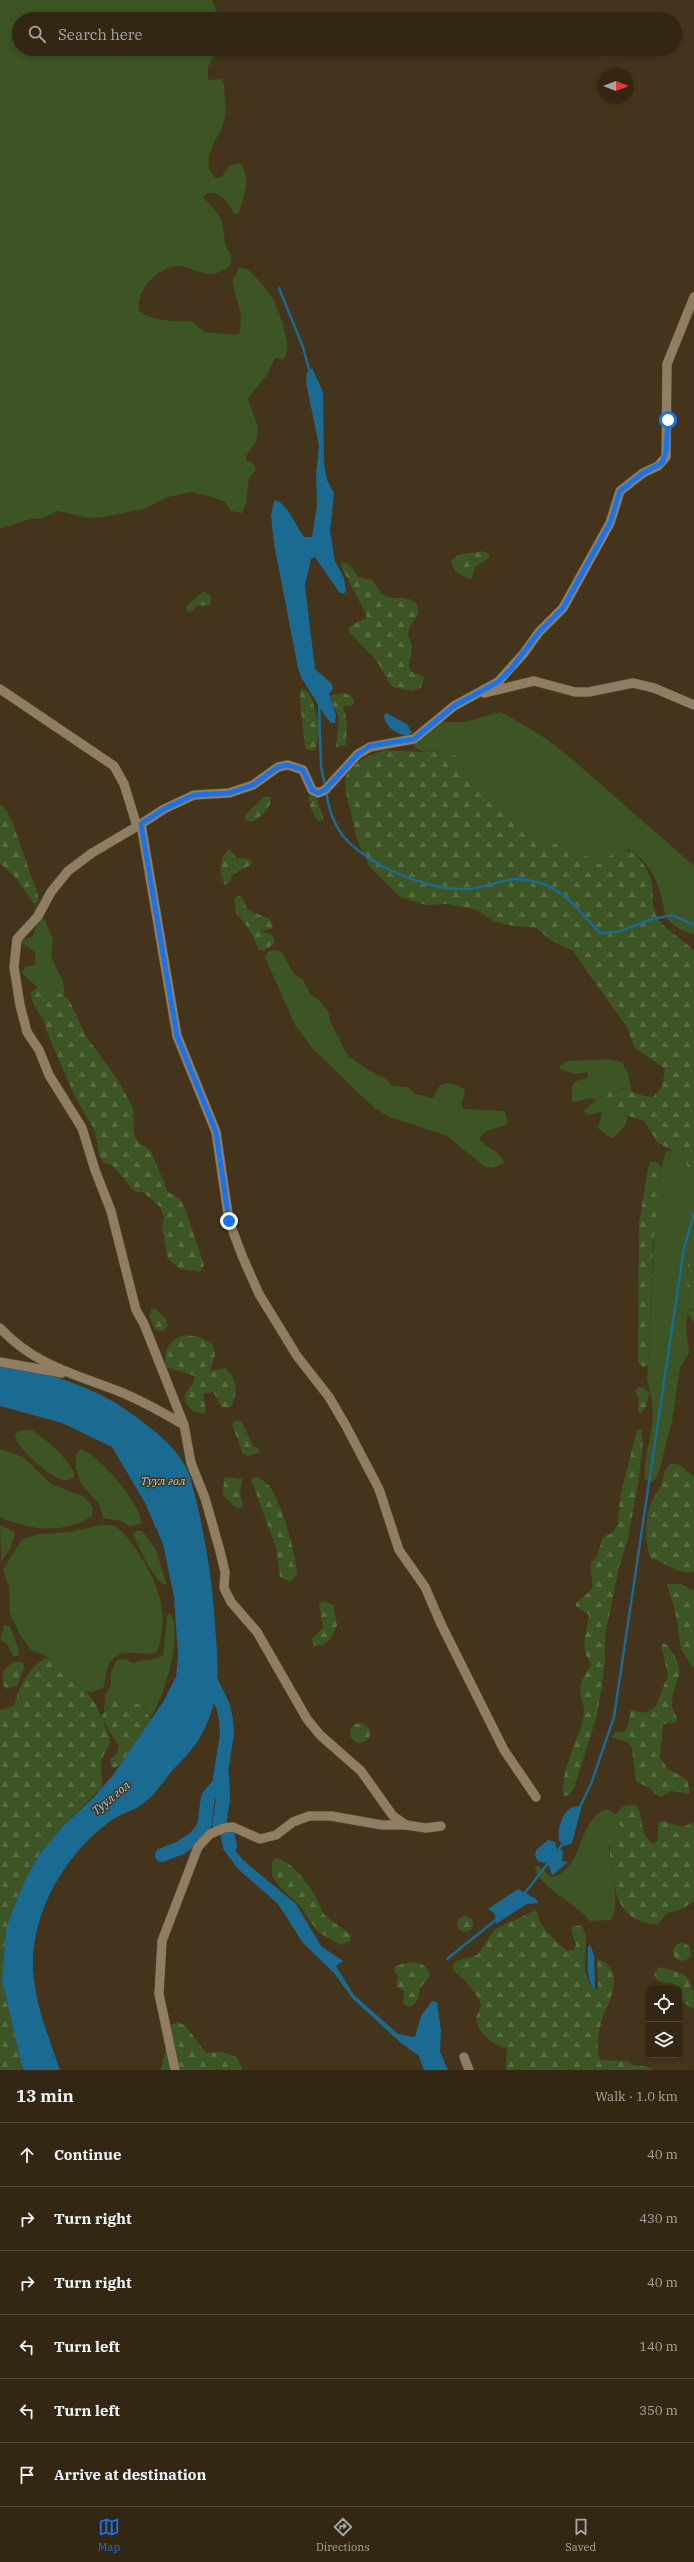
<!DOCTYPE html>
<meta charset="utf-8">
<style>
body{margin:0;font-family:"IBM Plex Serif",serif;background:#3b2f1d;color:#f1f3f6}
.controls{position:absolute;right:12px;bottom:12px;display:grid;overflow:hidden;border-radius:6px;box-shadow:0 2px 6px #0003}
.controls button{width:36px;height:36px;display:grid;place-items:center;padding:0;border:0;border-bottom:1px solid #4e4434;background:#332714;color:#f1f3f6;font:20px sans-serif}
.compass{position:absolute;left:598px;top:68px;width:36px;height:36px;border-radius:50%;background:#332714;box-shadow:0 2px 6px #0003;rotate:90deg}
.stop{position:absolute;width:12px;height:12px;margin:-9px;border:3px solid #1a73e8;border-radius:50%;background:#fff}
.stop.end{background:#1a73e8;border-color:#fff;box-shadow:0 1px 4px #0008}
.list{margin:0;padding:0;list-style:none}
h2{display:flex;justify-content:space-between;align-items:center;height:52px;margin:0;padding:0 16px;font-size:17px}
h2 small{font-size:13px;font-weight:400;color:#a9a5a0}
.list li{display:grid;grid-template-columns:26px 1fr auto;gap:12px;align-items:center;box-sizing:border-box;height:64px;padding:0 16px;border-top:1px solid #4e4434}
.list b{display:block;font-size:15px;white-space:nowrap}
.list em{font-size:13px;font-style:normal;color:#a9a5a0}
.icon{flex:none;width:22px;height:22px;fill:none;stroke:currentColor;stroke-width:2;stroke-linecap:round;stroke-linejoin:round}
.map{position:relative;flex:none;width:694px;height:2070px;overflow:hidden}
.search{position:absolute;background:#332714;box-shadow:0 2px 6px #0003;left:12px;right:12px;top:12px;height:44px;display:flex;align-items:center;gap:10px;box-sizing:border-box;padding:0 14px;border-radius:22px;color:#a9a5a0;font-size:15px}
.sheet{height:436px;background:#332714}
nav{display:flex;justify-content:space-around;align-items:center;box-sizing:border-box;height:56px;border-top:1px solid #4e4434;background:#332714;font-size:11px;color:#a9a5a0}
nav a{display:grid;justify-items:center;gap:2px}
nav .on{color:#1a73e8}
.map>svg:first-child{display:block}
.grass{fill:#3d5424}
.forest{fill:url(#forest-firs)}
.water{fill:#1b6a91}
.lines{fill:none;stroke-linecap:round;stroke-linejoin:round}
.stream{stroke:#1b6a91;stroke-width:2.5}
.river{stroke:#1b6a91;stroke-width:14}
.minor-casing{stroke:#60523c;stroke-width:10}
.minor{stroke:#907e62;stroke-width:9}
.route{stroke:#1a73e8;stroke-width:5}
.labels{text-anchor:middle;stroke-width:3;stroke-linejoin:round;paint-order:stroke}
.water-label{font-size:12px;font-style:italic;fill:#9dd5f7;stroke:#44341b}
</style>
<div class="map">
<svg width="694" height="2070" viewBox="0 0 694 2070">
<defs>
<pattern id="forest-firs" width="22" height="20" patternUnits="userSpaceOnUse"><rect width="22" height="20" fill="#3d5424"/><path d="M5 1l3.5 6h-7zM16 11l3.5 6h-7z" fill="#586c42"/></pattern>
</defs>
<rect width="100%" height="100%" fill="#44341b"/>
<g class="grass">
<path d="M0,0H212L219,19H19V49H217L208,67V80L222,79L224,84C224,94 227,108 225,118C221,138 196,159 216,178H221L230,165L240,163C252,177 243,198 239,213L235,215C226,201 225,193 207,193L203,198C221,214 223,219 225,243C226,251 235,255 230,265C228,268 225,269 223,270C206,281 196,267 179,266C158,266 135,291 139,311C153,322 175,321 192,321L204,332L237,335L240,332L241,315L232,282L239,268L247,269C256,277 265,287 272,297C278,307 295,352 283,359L275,358L267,375L248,398C251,415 263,424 255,443C252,449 246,453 246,460L254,464L256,470L249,477L246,504L242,513L231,511L225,502L218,499L192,492L169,497L143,509L104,517L89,518L58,511L42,518L30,519L0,529Z"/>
<path d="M501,712L542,736L565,753L694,866V935C687,932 678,929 672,924C664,917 664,908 662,899C657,877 647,860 628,849L619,851L598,864L573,846L543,842L523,832L441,750L424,752L414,747V742L440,722H464Z"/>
<path d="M38,905L53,939L51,956L63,982L65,997L52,987H37L22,973L25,967L35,965V952L22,943L23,940L33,936L36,927L34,909Z"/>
<path d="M278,950L282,953L294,974L303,980L311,995L319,1000L328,1011L331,1023L347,1055L368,1070L383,1077L393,1086L408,1087L414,1094L432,1098C436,1095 436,1090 439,1087C446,1079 457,1085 464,1089L465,1094L461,1103L464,1109L505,1111L508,1124L485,1132L479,1138C485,1149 500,1149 504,1163L493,1168L485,1167L447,1136L390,1117L376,1109L352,1087L313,1049L295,1025L265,957L269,951Z"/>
<path d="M609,1059L622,1062L628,1073L632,1093L621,1087L614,1111L628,1116C627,1126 619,1133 612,1139L598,1128L602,1112L589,1115L584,1111L596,1100L590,1098L575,1102L572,1100V1086L576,1081L587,1078L588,1072L575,1074L560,1069V1066L568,1061Z"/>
<path d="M667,1151H673L682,1156L694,1177V1244L688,1264L687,1282L690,1298L686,1326L689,1353L680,1368L672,1421L658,1475L655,1480L651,1482L645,1480C643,1458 652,1437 653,1415C653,1399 649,1392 647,1378C651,1346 653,1164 667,1151Z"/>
<path d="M32,1430C43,1437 77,1465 74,1478C72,1479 68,1480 65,1480C52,1480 15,1447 15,1434L19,1431Z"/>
<path d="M0,1449L23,1457L51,1484L85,1497L93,1508L92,1516C64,1534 30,1531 0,1517Z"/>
<path d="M81,1449C98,1454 144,1507 141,1524L129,1526L121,1521L103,1518L100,1505L81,1484L76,1468V1455Z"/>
<path d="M0,1525L13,1531L15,1534L11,1547L1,1562Z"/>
<path d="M101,1525C106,1525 111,1524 116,1527C133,1537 157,1582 161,1602C164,1615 163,1641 156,1653C137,1656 116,1644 107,1669C105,1676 106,1682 103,1688L91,1692L85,1691L52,1659L31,1650L20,1635L10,1613L9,1587L3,1570L20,1542L26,1538L40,1534L70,1532Z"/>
<path d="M136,1531H142L155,1548L167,1585C155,1585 138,1545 133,1534Z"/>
<path d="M170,1614C184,1633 164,1696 153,1714L150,1716L141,1705L109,1707L104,1712L105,1696L111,1685V1672L117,1660L125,1659L133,1663C143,1658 154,1662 163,1655L167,1615Z"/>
<path d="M4,1625L10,1626L19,1650L18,1656H13L7,1644L0,1640Z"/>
<path d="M607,1809L616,1814L617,1821L626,1835L609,1847C610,1868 622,1904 611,1920L589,1921C579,1904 535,1885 535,1867L538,1866L552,1877C583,1871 578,1817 607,1809Z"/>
</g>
<g class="forest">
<path d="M482,551L489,553V558L475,567L472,578L468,579L455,571L451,562C458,551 471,554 482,551Z"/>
<path d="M344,563L350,565L358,577L373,580C385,608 399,592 416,602L419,613L409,628L408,636L412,645L409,667L411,671L424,677L421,688L412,691L392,687L376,660L349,632V627L366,618V614L343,570L341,564Z"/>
<path d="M204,591L211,596L210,605L197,606L191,612L187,611L186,606Z"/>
<path d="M301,688L309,693C316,709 324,733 314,750H308L305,747L300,700Z"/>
<path d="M343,693L351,696L355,702L351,706H343L347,722L346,745L336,747L339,718L329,696Z"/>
<path d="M384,750L423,752L450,750L523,832L543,842L573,846L598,864C605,861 611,853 619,851C634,845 649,870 652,882C654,892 651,903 655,913C662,930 682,937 694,951V1177L682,1156L657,1142L644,1121L613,1111L600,1095L602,1088L606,1084C623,1087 636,1096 653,1097L662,1087L665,1069L634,1047L628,1029L573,951L550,940L537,928L513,926L493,921L477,910L447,904L426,905L400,897L369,866L357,839L346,792L345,778L350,769L364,758Z"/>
<path d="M312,794L316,796L324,820L318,821C312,813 309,806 309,796Z"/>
<path d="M265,796L271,797C272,808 261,816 253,822L245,820L246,814Z"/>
<path d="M0,804L7,811L13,824L37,892L39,900L36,904L33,903L16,878L0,863Z"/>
<path d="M229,849L237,858L250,859L252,864L232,875L230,882L225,885C218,873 219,858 229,849Z"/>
<path d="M238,896H241L248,910L270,919L273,926L272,929L261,931L272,935L275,940L274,944L263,951L259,950L249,929L236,913L234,899Z"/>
<path d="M37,987H52L69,1000L86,1036L118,1080L133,1108L134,1134L138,1142L151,1151L168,1192L180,1199L186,1211L204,1265L200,1272L180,1269L168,1259L162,1228L164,1217L161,1208L143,1192H135L113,1166L104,1163L99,1155L95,1131L76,1099L46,1030C45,1013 32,1011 31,993Z"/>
<path d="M655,1161L661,1166L653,1248L648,1365L643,1367L638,1362V1350L639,1223L648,1169L650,1162Z"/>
<path d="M694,1244V1321L693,1322L688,1314L690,1298L687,1282L688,1264Z"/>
<path d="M155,1308L167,1320V1327L163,1331L155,1330L150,1318L151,1309Z"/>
<path d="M185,1335L200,1337L213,1345L215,1356L210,1371L225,1368C238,1381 238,1390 231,1407H222L213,1392L203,1394L206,1411L204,1414L193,1411L186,1404L185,1394L194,1382L195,1376L166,1367C163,1351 169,1339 185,1335Z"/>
<path d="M638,1387L645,1388L649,1393L646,1407L641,1413L638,1412L639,1399L635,1391Z"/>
<path d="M235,1420L242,1422L253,1446L259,1449V1452L248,1456L243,1454L232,1424Z"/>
<path d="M641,1429L643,1440L639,1477L628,1539L619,1567L605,1636V1664L597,1716L574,1788L569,1795L564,1796C558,1783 576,1741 581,1726C588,1704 581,1707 580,1690C580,1681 587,1672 591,1665L586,1655L584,1642L589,1615L576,1606V1603C601,1583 590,1591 591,1563L597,1556L603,1537L612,1533L618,1524L620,1497L637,1430Z"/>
<path d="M671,1463L680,1465L694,1477V1571C683,1578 665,1561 651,1559C644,1544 645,1516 652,1501C654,1496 659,1491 661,1485C664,1477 664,1469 671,1463Z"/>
<path d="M229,1477L242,1479L240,1494L243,1504L241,1508H236L223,1495L224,1478Z"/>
<path d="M255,1477H258C262,1480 267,1483 270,1487C281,1501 297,1557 297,1575L290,1582L280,1577L276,1548L251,1479Z"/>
<path d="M667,1584H681L694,1591V1669L681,1649L675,1611Z"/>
<path d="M323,1601L333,1605L337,1625L331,1639L323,1645L314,1646L312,1638L323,1628L319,1604Z"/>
<path d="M664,1643C669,1646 671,1650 674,1655C688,1677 671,1683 672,1706C672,1711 677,1714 677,1720L675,1723L663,1724L660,1757L667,1768L687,1780L690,1792L688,1794L671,1791L661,1797L654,1793L650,1788L636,1782L632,1748L627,1742L612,1737L616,1732L626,1731L631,1710L646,1713L656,1706L668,1675L661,1645Z"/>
<path d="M45,1658L52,1659L88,1694L96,1705L110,1738L109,1745L101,1760L102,1787L63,1826L39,1855L26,1878L6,1929L2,1980L24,2070H0V1710L14,1706C19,1687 28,1668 45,1658Z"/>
<path d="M15,1662H23L24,1668L17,1686L7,1689L4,1687C2,1671 1,1670 15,1662Z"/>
<path d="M121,1699L141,1705L151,1719L120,1765L114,1768L111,1766V1758L116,1755L119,1746L102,1719V1715L116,1700Z"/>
<circle cx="360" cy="1733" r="10"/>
<path d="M635,1804C646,1815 637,1835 654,1844L658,1840V1823L663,1821L683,1827L694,1822V1901L682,1909L667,1913L658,1924C651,1925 647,1923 640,1921C616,1910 615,1890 612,1867C610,1856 608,1849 613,1840L626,1835L617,1821L616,1814L624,1806Z"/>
<path d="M277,1858C293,1863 307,1882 315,1895C319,1901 319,1909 325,1915C333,1924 343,1926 351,1936L350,1941L341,1945L318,1932L298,1904L279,1886L272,1876V1862Z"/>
<path d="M534,1911H537L540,1922L547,1932L567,1951L574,1950L576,1945L571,1931L572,1927L581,1925C595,1945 573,1974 597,1990L598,1987L597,1959C629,1970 607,2004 601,2023C598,2034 596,2050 600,2060L627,2061L633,2065L648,2067L654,2070H506L507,2049L491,2042L479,2029L476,2018L481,2007L480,2001L467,1982L453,1970V1965L456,1961L477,1955L495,1929Z"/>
<circle cx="465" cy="1924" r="8"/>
<circle cx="682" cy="1952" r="9"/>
<path d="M410,1962C420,1962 428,1965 430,1976L420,1988L418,1999L411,2007L403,2004L404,1991L396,1986L398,1977L394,1971L395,1966Z"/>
<path d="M659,1967C691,1974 694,1978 694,2009L684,2003L675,1984L658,1981L654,1974Z"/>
<path d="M177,2022L185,2025L206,2053L222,2052L237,2057L243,2070H161L171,2025Z"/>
</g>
<g class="water">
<path d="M312,368L323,392L324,464L327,480L334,493L330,531L335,561L344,578L346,592L343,594L339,592L315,557L311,559L305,586L315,669L331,683L333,688L329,694L336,715L335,723H331L326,717L302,679L298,668L274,544L271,516L274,501L276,500C290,507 295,525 304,537H312L317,505L316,474L319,446L306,382L307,372Z"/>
<path d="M386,713L407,724L412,733L407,736C396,734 385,727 384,715Z"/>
<path d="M0,1364C59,1376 100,1387 148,1426C163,1437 178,1452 187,1469C191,1478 192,1486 195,1495C204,1533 211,1571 214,1611C217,1656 224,1692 202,1734C194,1749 182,1760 171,1772C162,1783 155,1795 144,1803C134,1811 119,1814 109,1822C64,1856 31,1912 33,1970C35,2004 49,2038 60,2070H24L22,2066L2,1980L6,1929L15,1904L26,1878L39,1855L63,1826L93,1798L113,1775L163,1702L176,1677L178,1655L174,1597L163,1544L145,1503L112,1447L62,1423L0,1406Z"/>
<path d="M578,1806L581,1809L572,1843L565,1846L559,1841C557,1829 562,1807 578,1806Z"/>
<path d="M548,1840L555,1842L557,1850H563L562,1861L568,1862L554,1874L552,1875L548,1864L538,1861L535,1856L536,1850Z"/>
<path d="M227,1846L234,1849L243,1860L296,1904L321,1946L343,1961L336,1966L354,1995L398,2034L415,2037L421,2016L432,2001L437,2002L441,2030L440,2052L448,2070H424L419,2056L401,2043L353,1999L334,1973L303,1943L278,1904L238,1869L223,1849Z"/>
<path d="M518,1889L536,1899L538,1903L527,1904L496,1924L495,1914L488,1909Z"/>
<path d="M590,1944L594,1955L595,1989C585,1981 588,1958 588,1947Z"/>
</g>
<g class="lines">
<g class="stream">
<path d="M279,288L303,347L310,373"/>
<path d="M319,704L321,766L325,786"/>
<path d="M326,791C328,807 333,823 343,836C369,866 426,890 466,889C496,888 506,872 540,883C566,891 582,914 600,933L618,932L649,920L672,915L694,925"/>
<path d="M579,1809L591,1784L614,1717L684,1248L694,1213"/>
<path d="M557,1852L563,1843"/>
<path d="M524,1894L549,1862"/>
<path d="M447,1959L497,1919"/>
</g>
<g class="river">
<path d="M222,1775L223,1799L219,1824L227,1832L230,1846"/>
<path d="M162,1855L180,1848L195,1838L204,1827L208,1797L219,1784L227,1734L226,1720L223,1706L209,1677"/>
</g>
<g class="minor-casing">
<g id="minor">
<path d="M0,689L114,766L124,784L136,823L141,824L164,809L194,795L229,793L253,785L278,767L288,765L303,770L312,790L318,793L325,790L358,754L370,747L414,739L454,706L498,682L524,653L539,632L563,608L610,523L620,491L643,473L658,466L666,457L667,364L694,297"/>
<path d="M484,693L534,681L575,692H589L633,683L654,688L694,705"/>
<path d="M0,1328C33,1364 74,1374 118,1391C141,1400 162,1412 184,1425L191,1463L205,1498L220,1551L225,1572L224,1588L231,1602L257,1632L307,1719L320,1735L361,1771L393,1816L406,1825L426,1828L441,1826"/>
<path d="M0,1362L62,1373"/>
<path d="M184,1425L144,1324L136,1310L111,1211L95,1170L82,1128L49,1075L39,1050L27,1032L20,1005L14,967L17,939L38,916L51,892L68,871L92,853L141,824L177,1036L216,1132L229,1221L243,1258L259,1294L297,1356L329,1397L346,1426L379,1489L399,1550L425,1587L441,1624L504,1750L536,1797"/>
<path d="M464,2057L469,2070"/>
<path d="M175,2070L159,1994L162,1941L198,1847L210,1834L224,1828L233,1827L260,1839L276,1835L293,1822L309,1816H331L382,1825H406"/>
</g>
</g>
<use href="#minor" class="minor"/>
</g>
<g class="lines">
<path class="route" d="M229,1221L216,1132L177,1036L141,824L164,809L194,795L229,793L253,785L278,767L288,765L303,770L312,790L318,793L325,790L358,754L370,746L414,739L454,706L498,682L511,669L539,632L563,608L610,523L620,491L643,473L662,463L666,452L668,420"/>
</g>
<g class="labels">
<g class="water-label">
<text x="163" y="1485">Туул гол</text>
<text transform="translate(111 1798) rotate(-40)" y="4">Туул гол</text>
</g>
</g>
</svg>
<div class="controls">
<button><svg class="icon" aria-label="locate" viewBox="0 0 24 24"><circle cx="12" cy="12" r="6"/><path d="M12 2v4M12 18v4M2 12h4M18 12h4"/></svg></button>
<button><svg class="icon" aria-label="layers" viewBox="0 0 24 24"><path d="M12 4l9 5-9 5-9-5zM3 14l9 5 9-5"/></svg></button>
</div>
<svg class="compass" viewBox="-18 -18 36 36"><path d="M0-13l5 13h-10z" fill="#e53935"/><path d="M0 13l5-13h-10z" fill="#a9a5a0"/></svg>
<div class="stop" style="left:668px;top:420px"></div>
<div class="stop end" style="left:229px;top:1221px"></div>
<div class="search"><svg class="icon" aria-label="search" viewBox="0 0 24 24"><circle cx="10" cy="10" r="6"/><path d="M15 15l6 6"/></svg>Search here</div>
</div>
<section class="sheet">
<h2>13 min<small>Walk · 1.0 km</small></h2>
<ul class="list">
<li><svg class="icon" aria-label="ahead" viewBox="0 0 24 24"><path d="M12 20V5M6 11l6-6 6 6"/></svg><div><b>Continue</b></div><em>40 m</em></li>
<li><svg class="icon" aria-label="right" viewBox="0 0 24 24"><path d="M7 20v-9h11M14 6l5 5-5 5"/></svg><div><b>Turn right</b></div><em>430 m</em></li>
<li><svg class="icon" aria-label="right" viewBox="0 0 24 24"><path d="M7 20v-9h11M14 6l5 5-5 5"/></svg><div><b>Turn right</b></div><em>40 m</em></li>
<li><svg class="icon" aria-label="left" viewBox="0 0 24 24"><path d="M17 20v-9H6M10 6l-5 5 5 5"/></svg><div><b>Turn left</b></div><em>140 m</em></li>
<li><svg class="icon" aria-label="left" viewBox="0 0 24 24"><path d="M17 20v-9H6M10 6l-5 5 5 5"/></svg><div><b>Turn left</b></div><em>350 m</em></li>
<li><svg class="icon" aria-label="arrive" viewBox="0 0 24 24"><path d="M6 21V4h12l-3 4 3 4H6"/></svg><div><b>Arrive at destination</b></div></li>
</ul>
</section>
<nav>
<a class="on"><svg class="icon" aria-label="map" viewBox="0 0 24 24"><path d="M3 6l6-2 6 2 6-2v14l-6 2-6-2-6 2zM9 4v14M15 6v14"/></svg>Map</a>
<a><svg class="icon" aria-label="directions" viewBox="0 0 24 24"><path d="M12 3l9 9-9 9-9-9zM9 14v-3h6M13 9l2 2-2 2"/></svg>Directions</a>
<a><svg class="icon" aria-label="saved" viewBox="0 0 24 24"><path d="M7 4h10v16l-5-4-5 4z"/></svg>Saved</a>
</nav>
